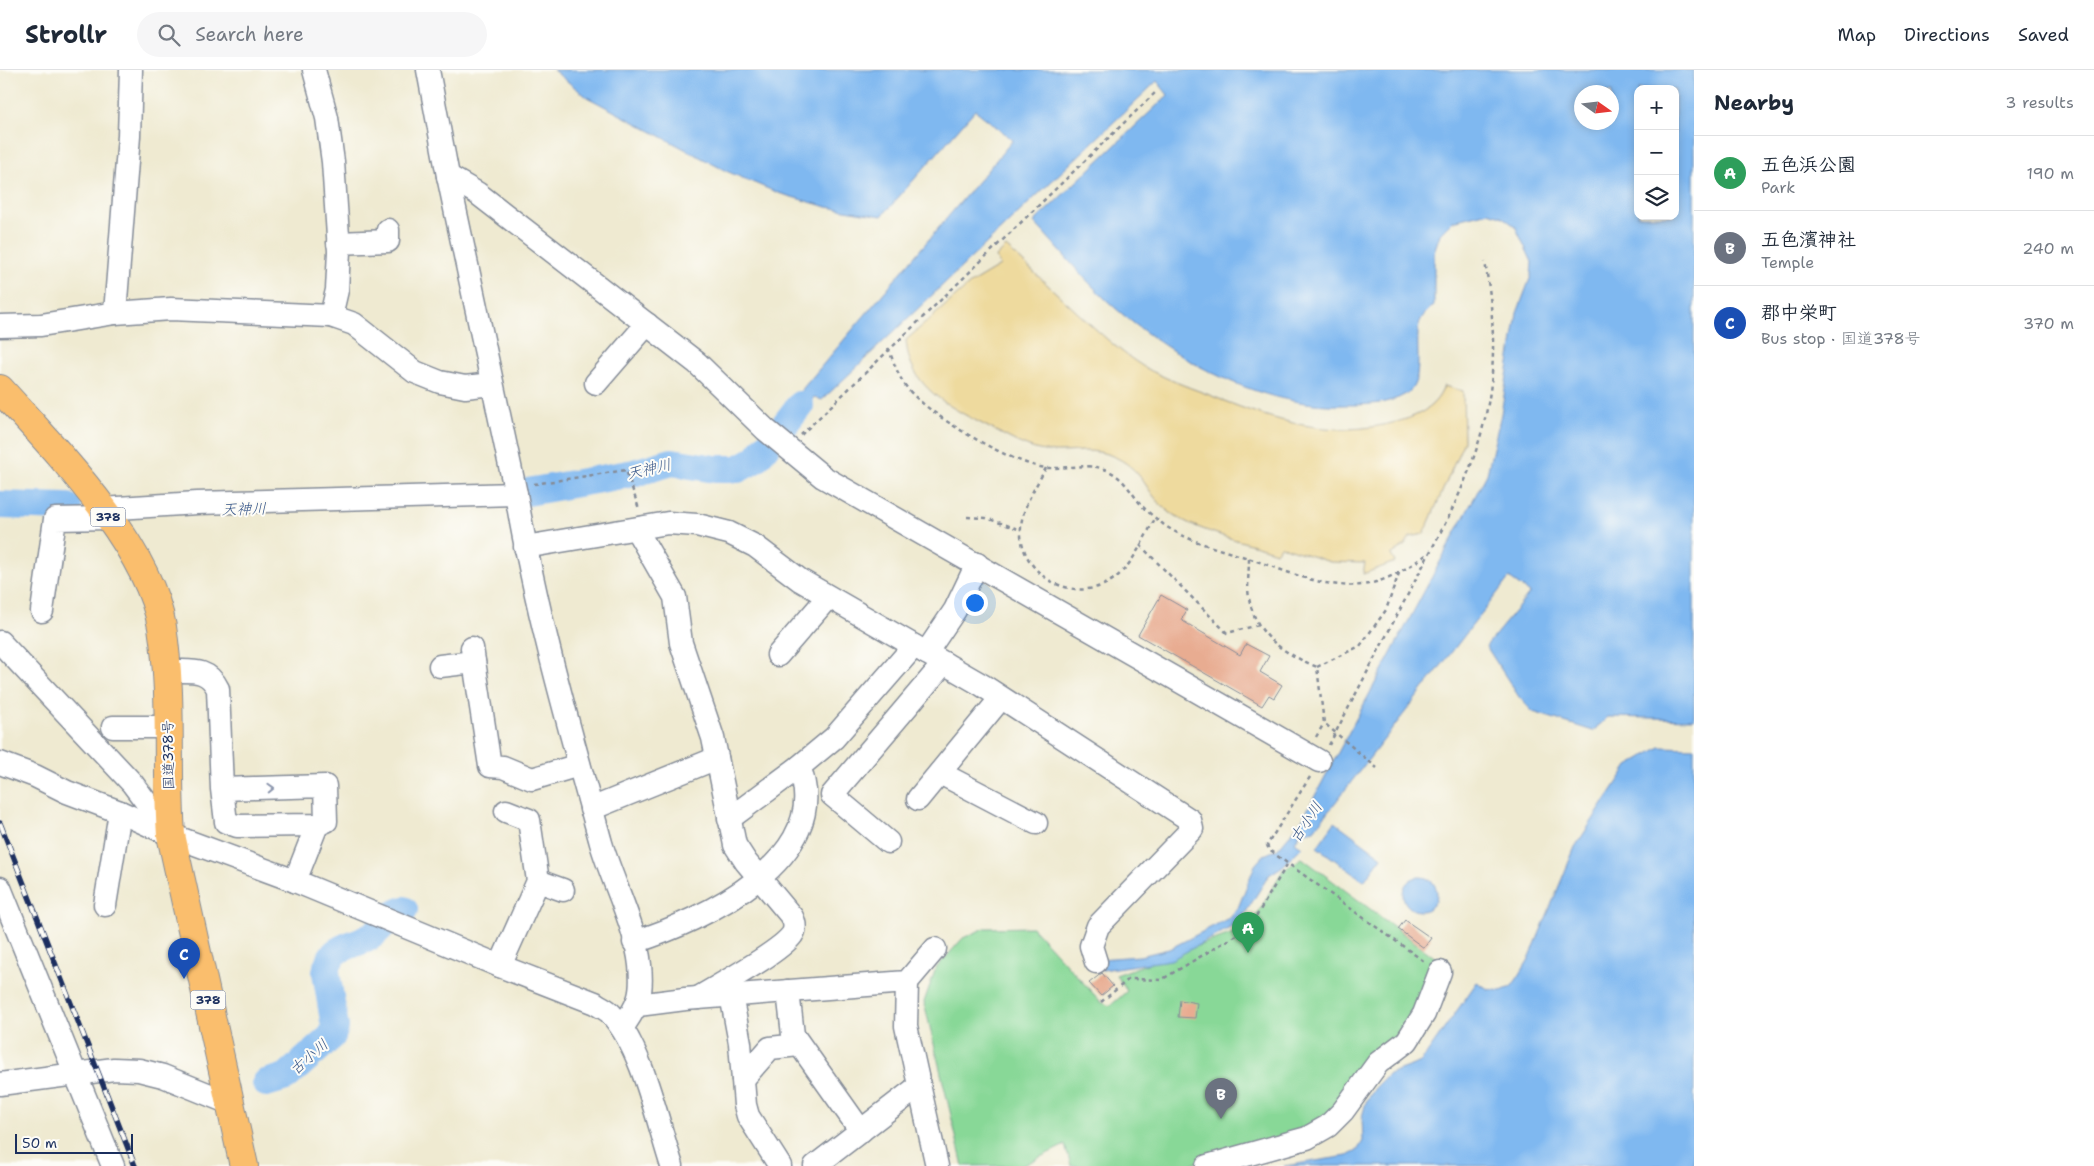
<!DOCTYPE html>
<meta charset="utf-8">
<style>
body{margin:0;font-family:"Shantell Sans","Klee One",sans-serif;background:#f6f6f7;color:#1f2937}
.controls{position:absolute;right:15px;top:15px;display:grid;overflow:hidden;border-radius:10px;box-shadow:0 2px 8px #0003}
.controls button{width:45px;height:45px;display:grid;place-items:center;padding:0;border:0;border-bottom:1px solid #e0e1e3;background:#fff;color:#1f2937;font:25px sans-serif}
.compass{position:absolute;left:1574px;top:15px;width:45px;height:45px;border-radius:50%;background:#fff;box-shadow:0 2px 8px #0003;rotate:104deg}
.scale{position:absolute;left:15px;bottom:12px;width:118px;box-sizing:border-box;padding-left:5px;border:2px solid #1b2f5e;border-top:0;font-size:14px;line-height:18px;white-space:nowrap;color:#1b2f5e;-webkit-text-stroke:4px #fdfcf7;paint-order:stroke}
.you{position:absolute;left:974px;top:532px;width:18px;height:18px;margin:-12px;border:4px solid #fff;border-radius:50%;background:#1a73e8;box-shadow:0 0 0 8px #1a73e833}
.badge{display:grid;place-items:center;width:32px;height:32px;border-radius:50%;background:#c8321e;color:#fff;font-size:16px;font-weight:700}
.pin{position:absolute;translate:-50% -41px;filter:drop-shadow(0 1px 2px #0008)}
.pin::after{content:'';position:absolute;top:26px;width:18px;height:15px;background:inherit;clip-path:polygon(0 0,100% 0,50% 100%)}
.list{margin:0;padding:0;list-style:none}
h2{display:flex;justify-content:space-between;align-items:center;height:65px;margin:0;padding:0 20px;font-size:21px}
h2 small{font-size:16px;font-weight:400;color:#747a83}
.list li{display:grid;grid-template-columns:32px 1fr auto;gap:15px;align-items:center;box-sizing:border-box;height:75px;padding:0 20px;border-top:1px solid #e0e1e3}
.list b{display:block;font-size:19px;white-space:nowrap}
.list p{margin:0;font-size:16px;white-space:nowrap;color:#747a83}
.list em{font-size:16px;font-style:normal;color:#747a83}
.icon{flex:none;width:28px;height:28px;fill:none;stroke:currentColor;stroke-width:2;stroke-linecap:round;stroke-linejoin:round}
.map{position:relative;flex:none;width:1694px;height:1096px;overflow:hidden}
header{display:flex;align-items:center;gap:30px;box-sizing:border-box;height:70px;padding:0 25px;background:#fff;border-bottom:1px solid #e0e1e3}
header strong{font-size:24px}
nav{display:flex;gap:28px;margin-inline-start:auto;font-size:18px}
.search{width:350px;height:45px;background:#f6f6f7;display:flex;align-items:center;gap:12px;box-sizing:border-box;padding:0 18px;border-radius:28px;color:#747a83;font-size:19px}
main{display:flex}
aside{flex:1;background:#fff}
.map>svg:first-child{display:block}
.green{fill:#88d897;stroke:#52847a}
.sand{fill:#eeda9e;stroke:#84847e}
.water{fill:#7fb8f0;stroke:#4d74a7;fill-rule:evenodd}
.lines{fill:none;stroke-linecap:round;stroke-linejoin:round}
.river{stroke:#7fb8f0;stroke-width:28}
.building{fill:#e8ac91}
.minor-casing{stroke:#858c98;stroke-width:25}
.highway-casing{stroke:#858c98;stroke-width:30}
.path{stroke:#858c98;stroke-width:2.5;stroke-dasharray:4 4;stroke-linecap:butt}
.minor{stroke:#fff;stroke-width:22}
.highway{stroke:#fabe6d;stroke-width:28}
.rail-casing{stroke:#1b2f5e;stroke-width:5.5}
.rail{stroke:#fdfcf7;stroke-width:4;stroke-dasharray:11;stroke-linecap:butt}
.oneway{stroke:#8d97ae}
.labels{text-anchor:middle;stroke-width:4;stroke-linejoin:round;paint-order:stroke}
.shield{fill:#fdfcf7;stroke:#5f6c8c;stroke-width:1}
.shield-label{font-size:12px;font-weight:bold;fill:#1b2f5e}
.street-label{font-size:14px;fill:#1b2f5e;stroke:#fdfcf7}
.water-label{font-size:15px;font-style:italic;fill:#39588a;stroke:#fdfcf7}
</style>
<header>
<strong>Strollr</strong>
<div class="search"><svg class="icon" aria-label="search" viewBox="0 0 24 24"><circle cx="10" cy="10" r="6"/><path d="M15 15l6 6"/></svg>Search here</div>
<nav><a>Map</a><a>Directions</a><a>Saved</a></nav>
</header>
<main>
<div class="map">
<svg width="1694" height="1096" viewBox="0 0 1694 1096">
<rect width="100%" height="100%" fill="#fdfcf7"/>
<filter id="ink" filterUnits="userSpaceOnUse"><feTurbulence type="fractalNoise" baseFrequency=".02" numOctaves="2"/><feDisplacementMap in="SourceGraphic" scale="10" xChannelSelector="R" yChannelSelector="G"/><feConvolveMatrix kernelMatrix="1 2 1 2 8 2 1 2 1" color-interpolation-filters="sRGB"/></filter>
<filter id="wash" filterUnits="userSpaceOnUse"><feTurbulence type="fractalNoise" baseFrequency=".0096" numOctaves="4" result="noise"/><feDisplacementMap in="SourceGraphic" scale="20" xChannelSelector="R" yChannelSelector="G"/><feGaussianBlur stdDeviation="1.12" result="paint"/><feColorMatrix in="noise" values="0 0 0 0 0 0 0 0 0 0 0 0 0 0 0 0 0 1.4 0 .05"/><feComposite in="paint" operator="in"/></filter>
<g filter="url(#wash)">
<rect width="100%" height="100%" fill="#efead1"/>
<path class="green" d="M1302,788L1441,892L1404,965L1327,1049L1301,1064L1185,1096H1071L1065,1075L1022,1096H963L924,932L936,898L963,868L985,858L1032,857L1101,932L1110,936L1127,921L1116,905L1250,857L1283,800Z"/>
<path class="sand" d="M1006,177C1031,199 1055,222 1079,244C1100,263 1120,282 1144,297C1164,308 1185,316 1207,324C1263,347 1322,368 1383,355C1408,350 1435,342 1444,316L1463,321L1464,371L1424,464L1410,467L1405,475L1391,485L1395,492L1363,504L1365,493L1330,492L1281,476L1276,482C1244,471 1197,462 1169,442C1145,424 1145,398 1110,385C1087,376 1062,386 1039,380C1022,376 1006,366 990,358C952,338 909,319 906,270L970,214L1000,196L996,187Z"/>
<g class="water">
<path d="M553,0H1694V649L1608,647L1593,661L1533,642L1519,627L1486,576L1530,523L1509,508L1314,760L1300,763L1295,772L1302,777L1283,796L1269,805L1239,853L1171,890L1102,900L1099,889L1140,886L1169,879L1231,847L1238,838L1255,795L1264,785L1278,779L1302,750L1487,404L1501,344L1517,243L1531,206L1532,192L1515,156L1501,146L1488,142L1453,151L1440,164L1434,182V235C1430,239 1424,244 1421,249C1412,268 1427,312 1406,324C1388,335 1363,335 1343,335C1261,338 1174,289 1114,237C1085,211 1060,180 1034,152L1168,25L1157,11L822,330L814,327L804,339L793,330L1013,70L975,40L882,146L827,137L778,123L726,101L587,27ZM1638,19H1675V146H1638ZM1582,22H1612V52H1582Z"/>
<path d="M1660,677L1694,678V1096H1284L1347,1086L1357,1081L1363,1071L1362,1047L1366,1032L1375,1018L1389,1004L1421,992L1477,912L1488,919L1501,921L1511,917L1519,906L1529,889L1575,777L1628,696Z"/>
<path d="M1335,752L1382,787L1364,811L1317,777Z"/>
<circle cx="1420" cy="824" r="17"/>
</g>
<g class="lines">
<g class="river">
<path d="M780,361L800,335"/>
<path d="M522,423L634,403L672,392L715,399H738L756,389L767,375"/>
<path d="M0,435L68,437"/>
<path d="M266,1013L286,1007L332,966L335,957L326,902C329,875 353,877 371,866C384,857 388,844 404,840"/>
</g>
</g>
<g id="blocks">
<g class="building">
<path d="M1161,525L1187,540L1181,550L1240,585L1246,574L1269,586L1260,602L1282,615L1274,628L1269,625L1262,636L1138,565Z"/>
<path d="M1405,850L1431,868L1424,878L1398,859Z"/>
<path d="M1102,903L1113,916L1101,926L1089,913Z"/>
<path d="M1180,930L1197,933L1195,948L1178,947Z"/>
</g>
</g>
</g>
<g filter="url(#ink)">
<use href="#blocks" fill-opacity="0" stroke="#858c98" stroke-width="1"/>
<g class="lines">
<g class="minor-casing">
<g id="minor">
<path d="M314,0L327,48L333,92L339,181L337,220L331,246"/>
<path d="M428,0L448,106L516,424C536,542 569,657 601,773C612,811 636,857 640,895C643,925 639,934 622,958"/>
<path d="M448,106L477,123L697,293L766,360L823,407L1319,691"/>
<path d="M338,173L388,171V160"/>
<path d="M115,243L129,66L131,0"/>
<path d="M0,256L41,255L115,243L171,239L331,246L354,254L415,302L440,312L465,317L492,314"/>
<path d="M596,313L647,254"/>
<path d="M102,439L197,433L516,424"/>
<path d="M636,459L675,527L681,573L713,668L735,775L746,792L792,847C795,853 796,859 792,865C779,883 719,915 698,928"/>
<path d="M525,477L668,453L697,455L729,463L755,476L800,510L982,615L1190,750L1192,759L1098,856L1091,876L1096,892"/>
<path d="M42,541L55,449L109,448"/>
<path d="M0,572L132,713L168,761"/>
<path d="M472,578L490,696L503,697L532,709L579,695"/>
<path d="M926,583L955,540L977,494"/>
<path d="M778,585L828,527"/>
<path d="M440,596L474,592"/>
<path d="M166,601C189,602 207,596 218,619L222,719L226,752L237,756L317,755L326,751L325,716L222,719"/>
<path d="M113,657H168"/>
<path d="M0,693L35,706L67,722L120,742L171,765L295,811L500,896L595,933C600,937 607,939 611,944C643,979 657,1051 672,1096"/>
<path d="M940,703L1036,753"/>
<path d="M918,729L1001,628"/>
<path d="M591,739L717,688"/>
<path d="M729,749L799,697L834,668L914,576"/>
<path d="M888,772L832,725L944,593"/>
<path d="M295,811L317,755"/>
<path d="M538,811L563,820"/>
<path d="M0,818L113,1096"/>
<path d="M105,835L120,742"/>
<path d="M634,872C702,851 836,788 799,697"/>
<path d="M500,896L538,811L529,750L506,741"/>
<path d="M907,912L906,956L937,1096"/>
<path d="M788,921L793,965L861,1061"/>
<path d="M731,925L740,973L745,1035L748,1046L780,1096"/>
<path d="M638,935L685,929L907,912L935,879"/>
<path d="M743,1009L770,978L799,975"/>
<path d="M0,1014L114,999L139,1000L163,1006L232,1034"/>
<path d="M815,1096L919,1016"/>
<path d="M1207,1096L1307,1068L1328,1056L1343,1041L1378,993L1407,971L1424,944L1440,902"/>
</g>
</g>
<g class="highway-casing">
<path id="highway" d="M0,319C56,381 148,474 162,557C173,625 166,696 171,765L244,1096"/>
</g>
<g class="path">
<path d="M888,278C894,292 898,307 908,319C930,346 1006,390 1040,397C1061,401 1084,392 1104,399C1124,406 1131,424 1144,438C1150,444 1158,450 1164,455C1189,472 1220,479 1248,488C1284,500 1323,519 1362,515C1387,512 1409,497 1429,483"/>
<path d="M801,365L1157,21"/>
<path d="M1046,398C1035,418 1019,441 1021,465C1024,507 1073,533 1109,512C1132,499 1143,469 1156,447"/>
<path d="M534,414L626,400L639,439"/>
<path d="M967,447L986,448L1021,460"/>
<path d="M1140,475L1227,563L1259,555"/>
<path d="M1249,489C1249,501 1247,516 1249,528C1256,567 1284,583 1317,597L1324,653L1377,698"/>
<path d="M1317,597L1360,576L1386,540L1399,503"/>
<path d="M1316,667L1324,653"/>
<path d="M1329,675L1449,446C1493,355 1502,291 1485,192"/>
<path d="M1310,707L1267,775L1269,780L1425,892"/>
<path d="M1101,932L1129,909L1161,910L1250,857L1288,793"/>
</g>
<use href="#minor" class="minor"/>
<use href="#highway" class="highway"/>
<g class="rail-casing">
<path id="rail" d="M0,753L135,1096"/>
</g>
<use href="#rail" class="rail"/>
</g>
<defs><path id="oneway-chevron" d="M-2-3.5L2.5 0L-2 3.5" fill="none" stroke-width="1.6" stroke-linecap="round" stroke-linejoin="round" transform="scale(1.25)"/></defs>
<use class="oneway" href="#oneway-chevron" transform="translate(271 718) rotate(-2)"/>
</g>
<g class="labels">
<g class="shield">
<rect x="90.5" y="437.5" width="35" height="19" rx="4"/>
<rect x="190.5" y="920.5" width="35" height="19" rx="4"/>
</g>
<g class="shield-label">
<text x="108" y="451">378</text>
<text x="208" y="934">378</text>
</g>
<g class="street-label">
<text transform="translate(168 685) rotate(-91)" y="5">国道378号</text>
</g>
<g class="water-label">
<text transform="translate(649 399) rotate(-13)" y="5">天神川</text>
<text transform="translate(244 439) rotate(-1)" y="5">天神川</text>
<text transform="translate(1306 752) rotate(-56)" y="5">古小川</text>
<text transform="translate(309 987) rotate(-41)" y="5">古小川</text>
</g>
</g>
</svg>
<div class="controls">
<button>+</button>
<button>−</button>
<button><svg class="icon" aria-label="layers" viewBox="0 0 24 24"><path d="M12 4l9 5-9 5-9-5zM3 14l9 5 9-5"/></svg></button>
</div>
<svg class="compass" viewBox="-18 -18 36 36"><path d="M0-13l5 13h-10z" fill="#e53935"/><path d="M0 13l5-13h-10z" fill="#747a83"/></svg>
<div class="scale">50 m</div>
<div class="you"></div>
<div class="pin badge" style="left:1248px;top:883px;background:#2e9e5b">A</div>
<div class="pin badge" style="left:1221px;top:1049px;background:#6b7280">B</div>
<div class="pin badge" style="left:184px;top:909px;background:#1a4fb4">C</div>
</div>
<aside>
<h2>Nearby<small>3 results</small></h2>
<ul class="list">
<li><span class="badge" style="background:#2e9e5b">A</span><div><b>五色浜公園</b><p>Park</p></div><em>190 m</em></li>
<li><span class="badge" style="background:#6b7280">B</span><div><b>五色濱神社</b><p>Temple</p></div><em>240 m</em></li>
<li><span class="badge" style="background:#1a4fb4">C</span><div><b>郡中栄町</b><p>Bus stop · 国道378号</p></div><em>370 m</em></li>
</ul>
</aside>
</main>
